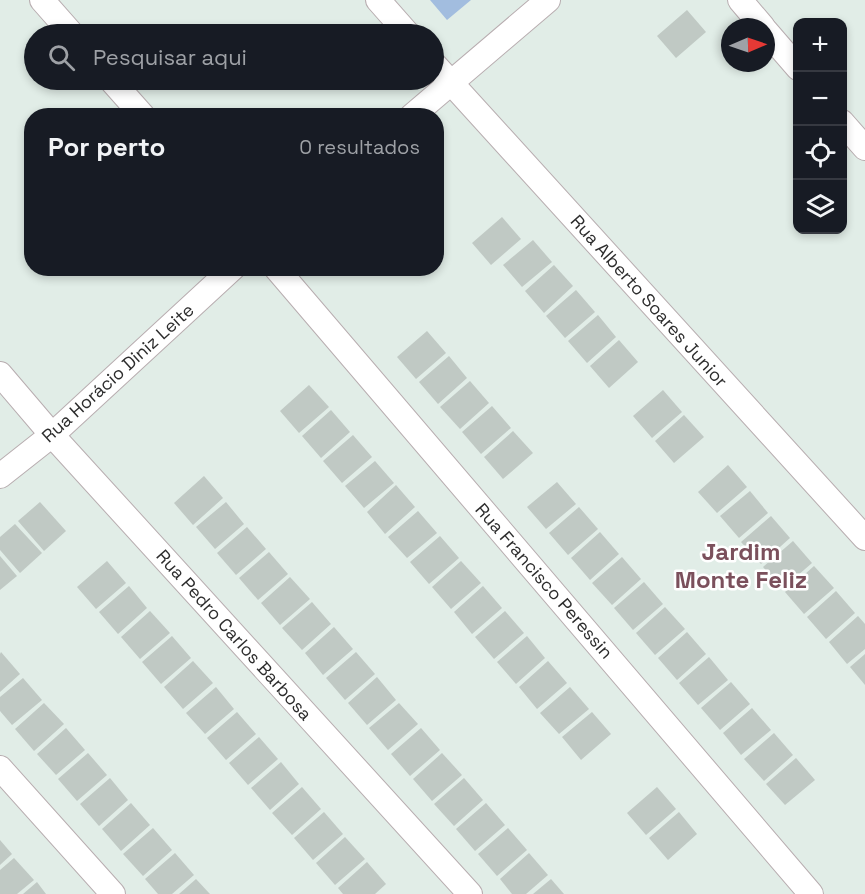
<!DOCTYPE html>
<html lang="pt">
<meta charset="utf-8">
<style>
body{margin:0;font-family:"Space Grotesk",sans-serif;background:#242831;color:#f1f3f6}
.controls{position:absolute;right:18px;top:18px;display:grid;overflow:hidden;border-radius:12px;box-shadow:0 3px 9px #0003}
.controls button{width:54px;height:54px;display:grid;place-items:center;padding:0;border:0;border-bottom:2px solid #363941;background:#171b24;color:#f1f3f6;font:30px sans-serif}
.compass{position:absolute;left:721px;top:18px;width:54px;height:54px;border-radius:50%;background:#171b24;box-shadow:0 3px 9px #0003;rotate:88deg}
.list{margin:0;padding:0;list-style:none}
h2{display:flex;justify-content:space-between;align-items:center;height:78px;margin:0;padding:0 24px;font-size:26px}
h2 small{font-size:20px;font-weight:400;color:#9ea1a6}
.icon{flex:none;width:33px;height:33px;fill:none;stroke:currentColor;stroke-width:2;stroke-linecap:round;stroke-linejoin:round}
.map{position:relative;flex:none;width:865px;height:894px;overflow:hidden}
.search{position:absolute;background:#171b24;box-shadow:0 3px 9px #0003;left:24px;top:24px;width:420px;height:66px;display:flex;align-items:center;gap:15px;box-sizing:border-box;padding:0 21px;border-radius:33px;color:#9ea1a6;font-size:22px}
.panel{position:absolute;background:#171b24;box-shadow:0 3px 9px #0003;left:24px;top:108px;width:420px;height:168px;border-radius:24px}
.map>svg:first-child{display:block}
.green{fill:#a2bddf}
.building{fill:#c0c9c4}
.lines{fill:none;stroke-linecap:round;stroke-linejoin:round}
.street-casing{stroke:#b8adb0;stroke-width:26}
.street{stroke:#fff;stroke-width:24}
.labels{text-anchor:middle;stroke-width:5;stroke-linejoin:round;paint-order:stroke}
.street-label{font-size:18px;fill:#2d2d2d;stroke:#fff}
.district-label{font-size:24px;font-weight:bold;fill:#7b505c;stroke:#fff}
</style>
<div class="map">
<svg width="865" height="894" viewBox="0 0 865 894">
<rect width="100%" height="100%" fill="#e1ede7"/>
<path class="green" d="M430,0H471L447,20Z"/>
<g class="building">
<path d="M687,10L706,32L676,58L657,36Z"/>
<path d="M502,217L521,239L491,265L472,243Z"/>
<path d="M533,240L552,262L522,287L503,265Z"/>
<path d="M554,265L573,286L544,313L525,291Z"/>
<path d="M576,290L595,312L565,338L546,316Z"/>
<path d="M598,315L616,337L587,363L568,341Z"/>
<path d="M427,331L446,353L416,379L397,357Z"/>
<path d="M619,340L638,362L609,388L590,366Z"/>
<path d="M449,356L467,378L438,404L419,382Z"/>
<path d="M470,381L489,403L460,429L440,407Z"/>
<path d="M309,385L329,407L299,433L280,411Z"/>
<path d="M663,390L682,412L652,438L633,416Z"/>
<path d="M492,406L511,428L481,454L462,432Z"/>
<path d="M331,410L350,432L321,458L302,436Z"/>
<path d="M684,415L704,437L674,463L655,441Z"/>
<path d="M513,431L533,453L503,479L484,457Z"/>
<path d="M353,435L372,457L342,483L323,461Z"/>
<path d="M375,461L394,483L364,508L345,486Z"/>
<path d="M728,465L747,487L717,513L698,492Z"/>
<path d="M204,476L223,498L193,525L174,503Z"/>
<path d="M557,482L576,504L546,529L527,507Z"/>
<path d="M396,485L415,507L385,534L367,512Z"/>
<path d="M750,491L768,513L739,538L720,516Z"/>
<path d="M40,502L66,531L44,551L18,521Z"/>
<path d="M226,502L244,524L215,549L196,527Z"/>
<path d="M579,507L598,529L568,555L549,533Z"/>
<path d="M418,511L437,533L407,558L388,537Z"/>
<path d="M771,516L790,538L761,564L741,542Z"/>
<path d="M15,524L42,553L20,573L0,550V537Z"/>
<path d="M247,527L266,549L236,575L217,553Z"/>
<path d="M600,532L619,554L590,580L571,558Z"/>
<path d="M440,536L459,558L429,584L410,562Z"/>
<path d="M793,541L812,563L782,589L763,567Z"/>
<path d="M269,552L288,574L258,600L239,578Z"/>
<path d="M0,556L17,576L0,590Z"/>
<path d="M622,557L641,579L612,605L592,583Z"/>
<path d="M107,561L126,583L96,609L77,587Z"/>
<path d="M461,561L481,583L451,609L432,587Z"/>
<path d="M814,566L834,588L804,614L785,592Z"/>
<path d="M290,577L310,599L280,625L261,603Z"/>
<path d="M644,582L663,604L633,630L614,608Z"/>
<path d="M129,586L147,608L118,634L99,612Z"/>
<path d="M483,586L502,608L472,634L454,612Z"/>
<path d="M836,591L855,613L826,639L807,617Z"/>
<path d="M312,602L331,624L302,650L282,628Z"/>
<path d="M665,607L685,629L655,655L636,633Z"/>
<path d="M150,611L170,633L140,659L121,637Z"/>
<path d="M505,611L524,633L494,659L475,637Z"/>
<path d="M858,616L865,624V649L847,664L829,642Z"/>
<path d="M334,627L353,649L323,675L305,653Z"/>
<path d="M687,632L706,654L677,680L658,658Z"/>
<path d="M172,636L191,658L161,684L142,662Z"/>
<path d="M527,636L545,658L516,684L497,662Z"/>
<path d="M1,652L20,674L0,692V654Z"/>
<path d="M356,652L375,674L345,700L326,678Z"/>
<path d="M865,654V685L850,667Z"/>
<path d="M709,657L728,680L698,705L679,683Z"/>
<path d="M193,661L213,683L183,709L164,687Z"/>
<path d="M548,661L567,683L537,709L519,687Z"/>
<path d="M377,677L396,700L367,725L348,703Z"/>
<path d="M23,678L42,700L12,725L0,711V697Z"/>
<path d="M731,682L750,704L720,730L701,708Z"/>
<path d="M216,687L234,709L205,734L186,713Z"/>
<path d="M570,687L589,709L559,734L540,713Z"/>
<path d="M44,703L64,724L34,751L15,729Z"/>
<path d="M399,703L418,724L388,750L369,728Z"/>
<path d="M752,708L771,730L741,755L723,733Z"/>
<path d="M237,712L256,734L226,760L207,738Z"/>
<path d="M592,712L611,734L581,760L562,737Z"/>
<path d="M66,728L85,750L56,775L37,754Z"/>
<path d="M421,728L440,750L410,776L391,754Z"/>
<path d="M774,733L793,755L764,781L744,759Z"/>
<path d="M259,737L278,759L248,785L229,763Z"/>
<path d="M88,753L107,775L77,801L58,779Z"/>
<path d="M442,753L462,775L432,801L413,779Z"/>
<path d="M796,758L815,780L785,805L766,784Z"/>
<path d="M281,762L299,784L270,810L251,788Z"/>
<path d="M110,778L128,800L99,826L80,804Z"/>
<path d="M464,778L483,800L454,826L434,804Z"/>
<path d="M302,787L321,809L292,835L272,813Z"/>
<path d="M657,787L676,809L646,835L627,813Z"/>
<path d="M131,803L150,825L121,851L102,829Z"/>
<path d="M486,803L505,825L475,851L456,829Z"/>
<path d="M324,812L343,834L313,860L294,838Z"/>
<path d="M679,812L697,834L668,860L649,838Z"/>
<path d="M153,828L172,850L143,876L123,854Z"/>
<path d="M508,828L527,850L497,876L478,854Z"/>
<path d="M345,837L365,859L335,885L316,863Z"/>
<path d="M0,840L12,854L0,865Z"/>
<path d="M175,853L194,875L172,894H158L145,879Z"/>
<path d="M529,853L548,875L526,894H512L500,879Z"/>
<path d="M14,858L34,880L17,894H0V870Z"/>
<path d="M367,862L386,884L375,894H343L338,888Z"/>
<path d="M196,879L210,894H179Z"/>
<path d="M551,879L564,894H533Z"/>
<path d="M37,882L46,894H23Z"/>
</g>
<g class="lines">
<g class="street-casing">
<g id="street">
<path d="M42,0L72,34"/>
<path d="M378,0L408,34"/>
<path d="M740,0L763,27"/>
<path d="M766,31L798,68"/>
<path d="M434,64L865,538"/>
<path d="M111,80L143,116"/>
<path d="M412,116L548,0"/>
<path d="M842,122L865,148"/>
<path d="M276,268L811,894"/>
<path d="M0,374L52,435L470,894"/>
<path d="M0,476L52,435L233,268"/>
<path d="M0,768L113,894"/>
</g>
</g>
<use href="#street" class="street"/>
</g>
<g class="labels">
<g class="street-label">
<text transform="translate(649 301) rotate(48)" y="6">Rua Alberto Soares Junior</text>
<text transform="translate(118 373) rotate(-42)" y="6">Rua Horácio Diniz Leite</text>
<text transform="translate(544 581) rotate(49)" y="6">Rua Francisco Peressin</text>
<text transform="translate(234 635) rotate(48)" y="6">Rua Pedro Carlos Barbosa</text>
</g>
<g class="district-label">
<text x="741" y="560">Jardim<tspan x="741" dy="28">Monte Feliz</tspan></text>
</g>
</g>
</svg>
<div class="controls">
<button>+</button>
<button>−</button>
<button><svg class="icon" aria-label="locate" viewBox="0 0 24 24"><circle cx="12" cy="12" r="6"/><path d="M12 2v4M12 18v4M2 12h4M18 12h4"/></svg></button>
<button><svg class="icon" aria-label="layers" viewBox="0 0 24 24"><path d="M12 4l9 5-9 5-9-5zM3 14l9 5 9-5"/></svg></button>
</div>
<svg class="compass" viewBox="-18 -18 36 36"><path d="M0-13l5 13h-10z" fill="#e53935"/><path d="M0 13l5-13h-10z" fill="#9ea1a6"/></svg>
<div class="search"><svg class="icon" aria-label="search" viewBox="0 0 24 24"><circle cx="10" cy="10" r="6"/><path d="M15 15l6 6"/></svg>Pesquisar aqui</div>
<section class="panel">
<h2>Por perto<small>0 resultados</small></h2>
<ul class="list">
</ul>
</section>
</div>
